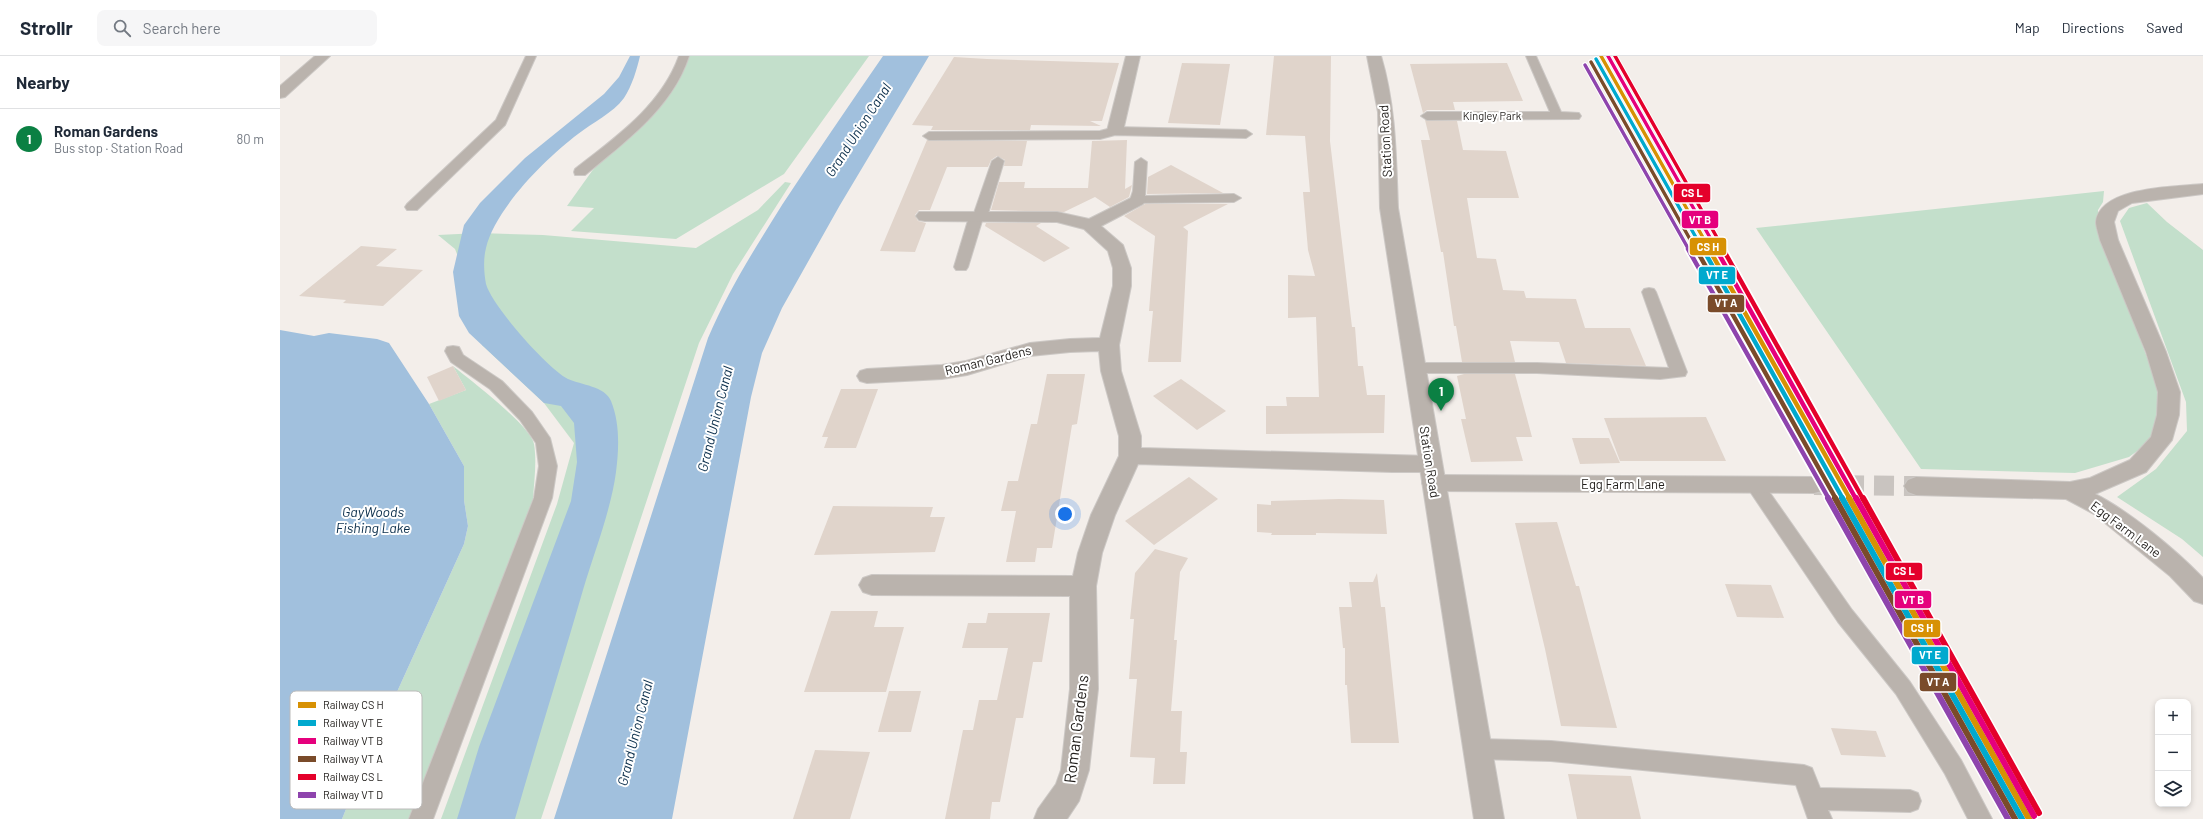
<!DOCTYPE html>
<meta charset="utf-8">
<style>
body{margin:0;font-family:Barlow,sans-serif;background:#f6f6f7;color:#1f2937}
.controls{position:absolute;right:12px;bottom:12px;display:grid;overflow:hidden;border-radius:8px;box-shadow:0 2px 6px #0003}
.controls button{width:36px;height:36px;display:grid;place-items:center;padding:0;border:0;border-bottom:1px solid #e0e1e3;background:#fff;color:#1f2937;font:20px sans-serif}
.you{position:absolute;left:785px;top:458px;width:14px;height:14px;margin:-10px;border:3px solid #fff;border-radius:50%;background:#1a73e8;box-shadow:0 0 0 6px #1a73e833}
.badge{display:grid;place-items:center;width:26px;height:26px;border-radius:50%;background:#0b8043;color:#fff;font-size:13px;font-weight:700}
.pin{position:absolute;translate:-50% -33px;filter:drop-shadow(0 1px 2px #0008)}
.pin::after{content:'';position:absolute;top:21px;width:14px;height:12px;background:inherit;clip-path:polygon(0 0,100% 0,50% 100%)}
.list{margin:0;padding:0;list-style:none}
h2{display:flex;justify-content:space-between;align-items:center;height:52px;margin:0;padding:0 16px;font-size:17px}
h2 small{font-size:13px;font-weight:400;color:#747a83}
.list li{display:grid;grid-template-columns:26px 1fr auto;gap:12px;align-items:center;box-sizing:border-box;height:60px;padding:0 16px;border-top:1px solid #e0e1e3}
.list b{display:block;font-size:15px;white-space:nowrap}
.list p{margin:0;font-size:13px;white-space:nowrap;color:#747a83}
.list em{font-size:13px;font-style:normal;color:#747a83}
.icon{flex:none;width:22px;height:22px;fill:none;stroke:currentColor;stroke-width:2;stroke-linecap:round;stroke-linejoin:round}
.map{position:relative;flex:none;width:1923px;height:763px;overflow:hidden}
header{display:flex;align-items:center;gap:24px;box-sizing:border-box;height:56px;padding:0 20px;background:#fff;border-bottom:1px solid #e0e1e3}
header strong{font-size:19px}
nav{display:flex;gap:22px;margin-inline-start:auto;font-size:14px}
.search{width:280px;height:36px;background:#f6f6f7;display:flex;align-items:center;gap:10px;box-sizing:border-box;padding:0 14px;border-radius:8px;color:#747a83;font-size:15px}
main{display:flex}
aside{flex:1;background:#fff}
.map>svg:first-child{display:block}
.green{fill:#c3dfcb}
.water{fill:#a1c0dd}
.building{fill:#e0d4cb}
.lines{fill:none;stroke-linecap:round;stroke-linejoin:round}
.minor-tunnel{stroke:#c9c4c0;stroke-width:20;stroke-dasharray:20 10;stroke-linecap:butt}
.service-casing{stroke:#ccc8c5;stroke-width:2}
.minor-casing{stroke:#ccc8c5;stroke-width:2}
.tertiary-casing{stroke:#ccc8c5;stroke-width:2}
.service{fill:#bab3ad;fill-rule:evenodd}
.minor{fill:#bab3ad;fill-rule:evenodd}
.tertiary{fill:#bab3ad;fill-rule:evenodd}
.rail-1-far2-casing{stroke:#fff;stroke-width:5.5}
.rail-1-far1-casing{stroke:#fff;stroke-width:8}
.rail-1-casing{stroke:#fff;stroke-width:9}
.rail-2-far2-casing{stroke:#fff;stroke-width:5.5}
.rail-2-far1-casing{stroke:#fff;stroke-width:8}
.rail-2-casing{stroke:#fff;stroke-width:9}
.rail-3-far2-casing{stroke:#fff;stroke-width:5.5}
.rail-3-far1-casing{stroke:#fff;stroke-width:8}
.rail-3-casing{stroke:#fff;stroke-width:9}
.rail-4-far2-casing{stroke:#fff;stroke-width:5.5}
.rail-4-far1-casing{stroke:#fff;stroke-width:8}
.rail-4-casing{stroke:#fff;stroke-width:9}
.rail-5-far2-casing{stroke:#fff;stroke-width:5.5}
.rail-5-far1-casing{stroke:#fff;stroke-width:8}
.rail-5-casing{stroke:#fff;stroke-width:9}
.rail-6-far2-casing{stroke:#fff;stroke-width:5.5}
.rail-6-far1-casing{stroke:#fff;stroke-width:8}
.rail-6-casing{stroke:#fff;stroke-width:9}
.rail-1-far2{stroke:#d79104;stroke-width:3.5}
.rail-1-far1{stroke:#d79104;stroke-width:4.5}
.rail-1{stroke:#d79104;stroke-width:6}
.rail-2-far2{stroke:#00a9ce;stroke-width:3.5}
.rail-2-far1{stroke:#00a9ce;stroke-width:4.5}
.rail-2{stroke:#00a9ce;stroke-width:6}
.rail-3-far2{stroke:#e5007d;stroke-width:3.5}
.rail-3-far1{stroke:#e5007d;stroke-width:4.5}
.rail-3{stroke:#e5007d;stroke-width:6}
.rail-4-far2{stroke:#7a4b2a;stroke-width:3.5}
.rail-4-far1{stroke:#7a4b2a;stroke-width:4.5}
.rail-4{stroke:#7a4b2a;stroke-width:6}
.rail-5-far2{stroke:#e4002b;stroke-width:3.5}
.rail-5-far1{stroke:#e4002b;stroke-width:4.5}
.rail-5{stroke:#e4002b;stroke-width:6}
.rail-6-far2{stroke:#8e44ad;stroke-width:3.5}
.rail-6-far1{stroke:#8e44ad;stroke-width:4.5}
.rail-6{stroke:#8e44ad;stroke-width:6}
.labels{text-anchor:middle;stroke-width:4;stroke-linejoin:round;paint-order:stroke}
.far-street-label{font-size:11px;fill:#201d1a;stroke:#fff}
.street-label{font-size:13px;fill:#201d1a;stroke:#fff}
.water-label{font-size:14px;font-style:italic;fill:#092d4a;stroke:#fff}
.near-street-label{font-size:16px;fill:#201d1a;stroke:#fff}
.key{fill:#fff;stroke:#bcbbba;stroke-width:1}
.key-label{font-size:11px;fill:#201d1a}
.line-badge{stroke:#fff;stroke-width:1.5}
.badge-label{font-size:11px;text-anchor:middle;font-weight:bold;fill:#fff}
</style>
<header>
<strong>Strollr</strong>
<div class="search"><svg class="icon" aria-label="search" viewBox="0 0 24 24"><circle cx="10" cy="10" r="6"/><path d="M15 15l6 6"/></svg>Search here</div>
<nav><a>Map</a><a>Directions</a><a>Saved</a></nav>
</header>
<main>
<aside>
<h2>Nearby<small></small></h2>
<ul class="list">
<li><span class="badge">1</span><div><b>Roman Gardens</b><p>Bus stop · Station Road</p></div><em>80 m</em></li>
</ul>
</aside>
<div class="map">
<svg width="1923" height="763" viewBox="0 0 1923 763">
<rect width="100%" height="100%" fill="#f3eeea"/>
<g class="green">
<path d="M402,0H589L504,118L396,183L291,175L314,152L287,150L312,115L398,14Z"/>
<path d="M505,126L511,127L453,218L419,287L261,763H161L277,448L294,387L264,347L202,289V262L175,193L158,179L199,177L263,179L416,192L478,154Z"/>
<path d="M1824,135L1823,146L1818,154V169L1872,315L1878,336L1879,365L1868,387L1849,401L1795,417L1641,413L1476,172Z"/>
<path d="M1867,147L1887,166L1923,194V501L1902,483L1837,441L1876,413L1907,375L1906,346L1840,165L1849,152Z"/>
<path d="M173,310C189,323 251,370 254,388C257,406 254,426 253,443L132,763H62L83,711L184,488L188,470L184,444V410L149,348L186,334Z"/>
</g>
<g class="water">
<path d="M350,0H360C357,13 352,30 344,42C333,57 312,67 298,78C266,102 215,153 206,192C203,203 204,218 206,228C212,250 268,313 288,323C301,329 325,330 331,345C340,367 339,393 336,416C331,454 314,497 303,534C281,610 257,686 235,763H177L199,691L291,445L297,406L294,367L281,350L264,347L189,277L179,260L173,216L184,169L200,147L245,102L324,38L339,21Z"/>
<path d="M603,0H649L560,149L502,252L482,297L471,341L392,763H274L428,282C449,233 474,194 502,149C535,99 569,49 603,0Z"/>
<path d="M0,274L34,280L49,277L97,283L109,287L149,348L184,410V444L188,470L184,488L83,711L62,763H0Z"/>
</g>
<g class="building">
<path d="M994,0H1051L1050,85L1072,271H1075L1078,310H1083L1087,339H1105L1104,377L986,378V350H1007L1006,341H1039L1036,261L1008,262V219L1035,220L1028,194L1023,136H1030L1025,80L986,79Z"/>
<path d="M674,1L707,3L839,7L822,65H810L821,70L751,69L750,74H651L653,70L632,69Z"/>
<path d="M902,7L950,8L940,69L888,67Z"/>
<path d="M1227,7L1243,45L1173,46L1175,54H1147L1143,57L1130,8Z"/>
<path d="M1145,64L1177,65L1183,94L1226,95L1239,142H1187L1197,202L1216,203L1223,234L1244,235L1246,242L1296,243L1305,272H1350L1366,310L1286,307L1279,286L1230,285L1235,306H1182L1176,270H1174L1163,196H1161L1141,84H1150Z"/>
<path d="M647,84L747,85L742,110H724L725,104L717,100L711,104L708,111H667L650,154H639L635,159L638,165L646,167L635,196L600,195Z"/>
<path d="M847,84L845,133L852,129L849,141L830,151L815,141L784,156L711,154L719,126H745L744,132H808L812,85Z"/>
<path d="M891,109L943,137L867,138L868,121Z"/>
<path d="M865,148H948L903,171L908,175L901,306H868L873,255H869L875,180L844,160Z"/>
<path d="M706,167H761L756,170L790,192L764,206L705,170Z"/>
<path d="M81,190L117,193L96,210L143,214L103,250L63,247L66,244L19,240Z"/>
<path d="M173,310L186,334L159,345L147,321Z"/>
<path d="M767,318H805L797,368L792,369L772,492H757L755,506H726L736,455H721L728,425H738L751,368H757Z"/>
<path d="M1184,318H1235L1252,381H1236L1243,405L1191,406L1181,363H1186L1177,320Z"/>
<path d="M901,323L946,355L917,374L873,340Z"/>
<path d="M561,333H598L576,392H544L548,381H542Z"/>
<path d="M1426,361L1446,405H1340L1324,362Z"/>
<path d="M1292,382H1329L1340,407L1300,408Z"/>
<path d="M909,421L938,443L874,489L845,465Z"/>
<path d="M1059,443L1104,444L1107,478L1036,477V479H991L992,477L977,476V448L991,449V445Z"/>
<path d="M553,450L653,451L650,461H665L655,496L534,499Z"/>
<path d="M1277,466L1296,530H1299L1337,672L1281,670L1265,593L1235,467Z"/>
<path d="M875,493L908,502L900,516L894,584H897L891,655H902L900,696H907L905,728H873L875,702L850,701L857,623H849L854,563H850L855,517Z"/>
<path d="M1097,517L1101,551H1105L1119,687H1071L1067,629H1065V592H1063L1059,551H1072L1069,526H1093Z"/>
<path d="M1445,528L1491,529L1504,562L1457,561Z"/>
<path d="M551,555H598L594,571H624L606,636H524Z"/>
<path d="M708,557H770L762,606H753L743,662H736L720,746H712L710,763H665L683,674H693L699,644H717L728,592H682L688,567H706Z"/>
<path d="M609,635H641L631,676H598Z"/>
<path d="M1551,672L1596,675L1606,701L1561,699Z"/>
<path d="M535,694L590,696L570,763H513Z"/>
<path d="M1288,718L1351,720L1361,763H1297Z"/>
</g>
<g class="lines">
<path class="minor-tunnel" d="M1534,429L1636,430"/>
<g class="service-casing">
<g id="service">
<path d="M246,0H256L225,69L137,154H127L125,151L127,148L216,64Z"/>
<path d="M399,0H409C392,52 346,85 305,119H295L294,116L295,113C336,81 381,50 399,0Z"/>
<path d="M1246,0H1256L1281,56L1299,57L1301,60L1299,63L1147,64L1141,60L1147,56H1270Z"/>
<path d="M835,71L966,74L972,78L966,82L835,79L820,83L649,84L643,80L649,76L820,75Z"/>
<path d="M718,101L724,105L707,161L702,165L688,211L686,214H676L674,211L689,161L694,157L712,105Z"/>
<path d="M861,102L867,106L865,140L954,138L961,142L954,146L852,147L850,144L853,135L855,106Z"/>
<path d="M1369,232L1374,233L1376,236L1407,316L1405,320L1380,323L1257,317H1136L1130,316L1128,312L1130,308L1136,307H1257L1389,312L1362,236L1364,233Z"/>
<path d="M173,290L179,291L183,299L222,325L252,356L270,382L277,410L272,442L153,763H129L254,442L259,410L256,387L240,364L210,333L171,306L165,295L167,291Z"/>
<path d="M1475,422L1481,424L1572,554L1630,626L1681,704L1712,763H1688L1665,718L1616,638L1558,566L1469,434L1466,429L1469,424Z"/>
<path d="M1198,683L1271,685L1524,709L1532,712L1540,732L1630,734L1638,737L1641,745L1638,753L1630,756L1548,754L1552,763H1528L1516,729L1271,705L1198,703L1190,700L1187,693L1190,686Z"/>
</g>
</g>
<g class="minor-casing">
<g id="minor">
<path d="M35,0H50L5,41L0,42V30Z"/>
<path d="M846,0H860L843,75L841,78H829L827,75Z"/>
<path d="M1923,128V138L1852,147L1838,155L1834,166L1838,184L1886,296L1900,336L1899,359L1892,384L1866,416L1815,438C1849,455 1896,494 1923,522V548L1914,545L1890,520L1814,458L1786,443L1636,439L1628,436L1624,430L1628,424L1636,421L1790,426L1810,422L1850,404L1871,381L1877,359L1878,336L1866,296L1820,184C1819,179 1816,171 1816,166C1820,130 1896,131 1923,128Z"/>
<path d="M857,139L863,140L866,144L863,148L821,170L843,189L851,212V230L839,289L841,315L861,380V392L1149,400L1157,402L1160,408L1157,414L1149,416H1112L858,408L835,459L822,497L816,530L818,633L809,714L799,745L787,763H754L758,753L776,728L781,714L790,633V540L592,539L583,536L579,529L583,522L592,519L793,520L798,497L811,459L839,400V380L821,315L819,295L790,296L750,300L687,319L662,323L587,327L580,325L577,320L580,315L587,313L662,309L686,305L750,287L790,283L820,282L833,230V212L828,195L804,173L777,166L645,165L639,164L636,160L639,156H777L809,163Z"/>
<path d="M1153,419L1534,421L1542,423L1545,429L1542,435L1534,437L1153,435L1145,433L1142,427L1145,421Z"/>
</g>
</g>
<g class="tertiary-casing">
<path id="tertiary" d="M1087,0H1101C1116,50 1116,101 1118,152L1224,763H1194L1100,152L1098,56Z"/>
</g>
<use href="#service" class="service"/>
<use href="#minor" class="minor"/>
<use href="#tertiary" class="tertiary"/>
<g class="rail-1-far2-casing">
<path id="rail-1-far2" d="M1321,0L1430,194"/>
</g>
<g class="rail-1-far1-casing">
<path id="rail-1-far1" d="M1429,193L1570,443"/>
</g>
<g class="rail-1-casing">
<path id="rail-1" d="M1569,442L1749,763"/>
</g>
<g class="rail-2-far2-casing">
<path id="rail-2-far2" d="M1316,3L1423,194"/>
</g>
<g class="rail-2-far1-casing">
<path id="rail-2-far1" d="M1423,193L1563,443"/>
</g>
<g class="rail-2-casing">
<path id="rail-2" d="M1562,442L1742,763"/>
</g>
<g class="rail-3-far2-casing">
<path id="rail-3-far2" d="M1328,0L1437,194"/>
</g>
<g class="rail-3-far1-casing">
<path id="rail-3-far1" d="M1436,193L1576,443"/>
</g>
<g class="rail-3-casing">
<path id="rail-3" d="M1576,442L1754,760"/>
</g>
<g class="rail-4-far2-casing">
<path id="rail-4-far2" d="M1311,6L1416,194"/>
</g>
<g class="rail-4-far1-casing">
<path id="rail-4-far1" d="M1416,193L1556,443"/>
</g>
<g class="rail-4-casing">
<path id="rail-4" d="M1555,442L1735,763"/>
</g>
<g class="rail-5-far2-casing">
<path id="rail-5-far2" d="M1335,0L1444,194"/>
</g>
<g class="rail-5-far1-casing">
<path id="rail-5-far1" d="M1443,193L1583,443"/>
</g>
<g class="rail-5-casing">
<path id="rail-5" d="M1583,442L1759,757"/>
</g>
<g class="rail-6-far2-casing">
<path id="rail-6-far2" d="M1305,9L1409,194"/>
</g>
<g class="rail-6-far1-casing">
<path id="rail-6-far1" d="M1408,193L1549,443"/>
</g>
<g class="rail-6-casing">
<path id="rail-6" d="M1548,442L1728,763"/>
</g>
<use href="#rail-1-far2" class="rail-1-far2"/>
<use href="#rail-1-far1" class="rail-1-far1"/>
<use href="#rail-1" class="rail-1"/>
<use href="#rail-2-far2" class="rail-2-far2"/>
<use href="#rail-2-far1" class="rail-2-far1"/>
<use href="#rail-2" class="rail-2"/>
<use href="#rail-3-far2" class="rail-3-far2"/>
<use href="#rail-3-far1" class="rail-3-far1"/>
<use href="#rail-3" class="rail-3"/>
<use href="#rail-4-far2" class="rail-4-far2"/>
<use href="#rail-4-far1" class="rail-4-far1"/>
<use href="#rail-4" class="rail-4"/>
<use href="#rail-5-far2" class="rail-5-far2"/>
<use href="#rail-5-far1" class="rail-5-far1"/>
<use href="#rail-5" class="rail-5"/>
<use href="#rail-6-far2" class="rail-6-far2"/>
<use href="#rail-6-far1" class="rail-6-far1"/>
<use href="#rail-6" class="rail-6"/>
</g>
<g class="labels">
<g class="far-street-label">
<text x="1212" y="64">Kingley Park</text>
</g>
<g class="street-label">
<text transform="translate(1105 85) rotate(-93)" y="5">Station Road</text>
<text transform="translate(708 304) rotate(-14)" y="5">Roman Gardens</text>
<text transform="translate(1150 406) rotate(81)" y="5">Station Road</text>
<text x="1343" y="433">Egg Farm Lane</text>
<text transform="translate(1846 473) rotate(37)" y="5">Egg Farm Lane</text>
</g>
<g class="water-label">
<text transform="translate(578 74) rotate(-57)" y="5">Grand Union Canal</text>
<text transform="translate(435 363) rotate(-76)" y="5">Grand Union Canal</text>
<text x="93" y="461">GayWoods<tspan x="93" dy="16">Fishing Lake</tspan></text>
<text transform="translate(355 677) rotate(-76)" y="5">Grand Union Canal</text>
</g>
<g class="near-street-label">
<text transform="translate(796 673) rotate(-83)" y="6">Roman Gardens</text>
</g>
</g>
<rect x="10" y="635" width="132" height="118" rx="6" class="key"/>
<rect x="18" y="646" width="18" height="6" fill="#d79104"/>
<rect x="18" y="664" width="18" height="6" fill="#00a9ce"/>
<rect x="18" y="682" width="18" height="6" fill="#e5007d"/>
<rect x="18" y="700" width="18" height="6" fill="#7a4b2a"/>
<rect x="18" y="718" width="18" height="6" fill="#e4002b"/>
<rect x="18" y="736" width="18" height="6" fill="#8e44ad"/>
<g class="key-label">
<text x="43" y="653">Railway CS H</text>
<text x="43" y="671">Railway VT E</text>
<text x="43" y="689">Railway VT B</text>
<text x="43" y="707">Railway VT A</text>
<text x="43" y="725">Railway CS L</text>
<text x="43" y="743">Railway VT D</text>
</g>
<g class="line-badge">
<rect x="1393" y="127" width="38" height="20" rx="4" fill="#e4002b"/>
<rect x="1401" y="154" width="38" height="19" rx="4" fill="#e5007d"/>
<rect x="1409" y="181" width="38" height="19" rx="4" fill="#d79104"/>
<rect x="1418" y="210" width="38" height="19" rx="4" fill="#00a9ce"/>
<rect x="1427" y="238" width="38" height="19" rx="4" fill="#7a4b2a"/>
<rect x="1605" y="506" width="38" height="19" rx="4" fill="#e4002b"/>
<rect x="1614" y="534" width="38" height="19" rx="4" fill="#e5007d"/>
<rect x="1623" y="563" width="38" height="19" rx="4" fill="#d79104"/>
<rect x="1631" y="590" width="38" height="19" rx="4" fill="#00a9ce"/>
<rect x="1639" y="616" width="38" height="20" rx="4" fill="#7a4b2a"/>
</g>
<g class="badge-label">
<text x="1412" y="141">CS L</text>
<text x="1420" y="168">VT B</text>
<text x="1428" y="195">CS H</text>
<text x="1437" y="223">VT E</text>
<text x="1446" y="251">VT A</text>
<text x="1624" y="519">CS L</text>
<text x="1633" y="548">VT B</text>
<text x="1642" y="576">CS H</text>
<text x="1650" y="603">VT E</text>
<text x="1658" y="630">VT A</text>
</g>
</svg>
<div class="controls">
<button>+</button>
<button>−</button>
<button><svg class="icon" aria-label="layers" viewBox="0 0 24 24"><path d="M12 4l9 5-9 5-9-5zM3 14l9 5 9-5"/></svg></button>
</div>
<div class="you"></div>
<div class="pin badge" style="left:1161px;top:355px">1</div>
</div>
</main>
